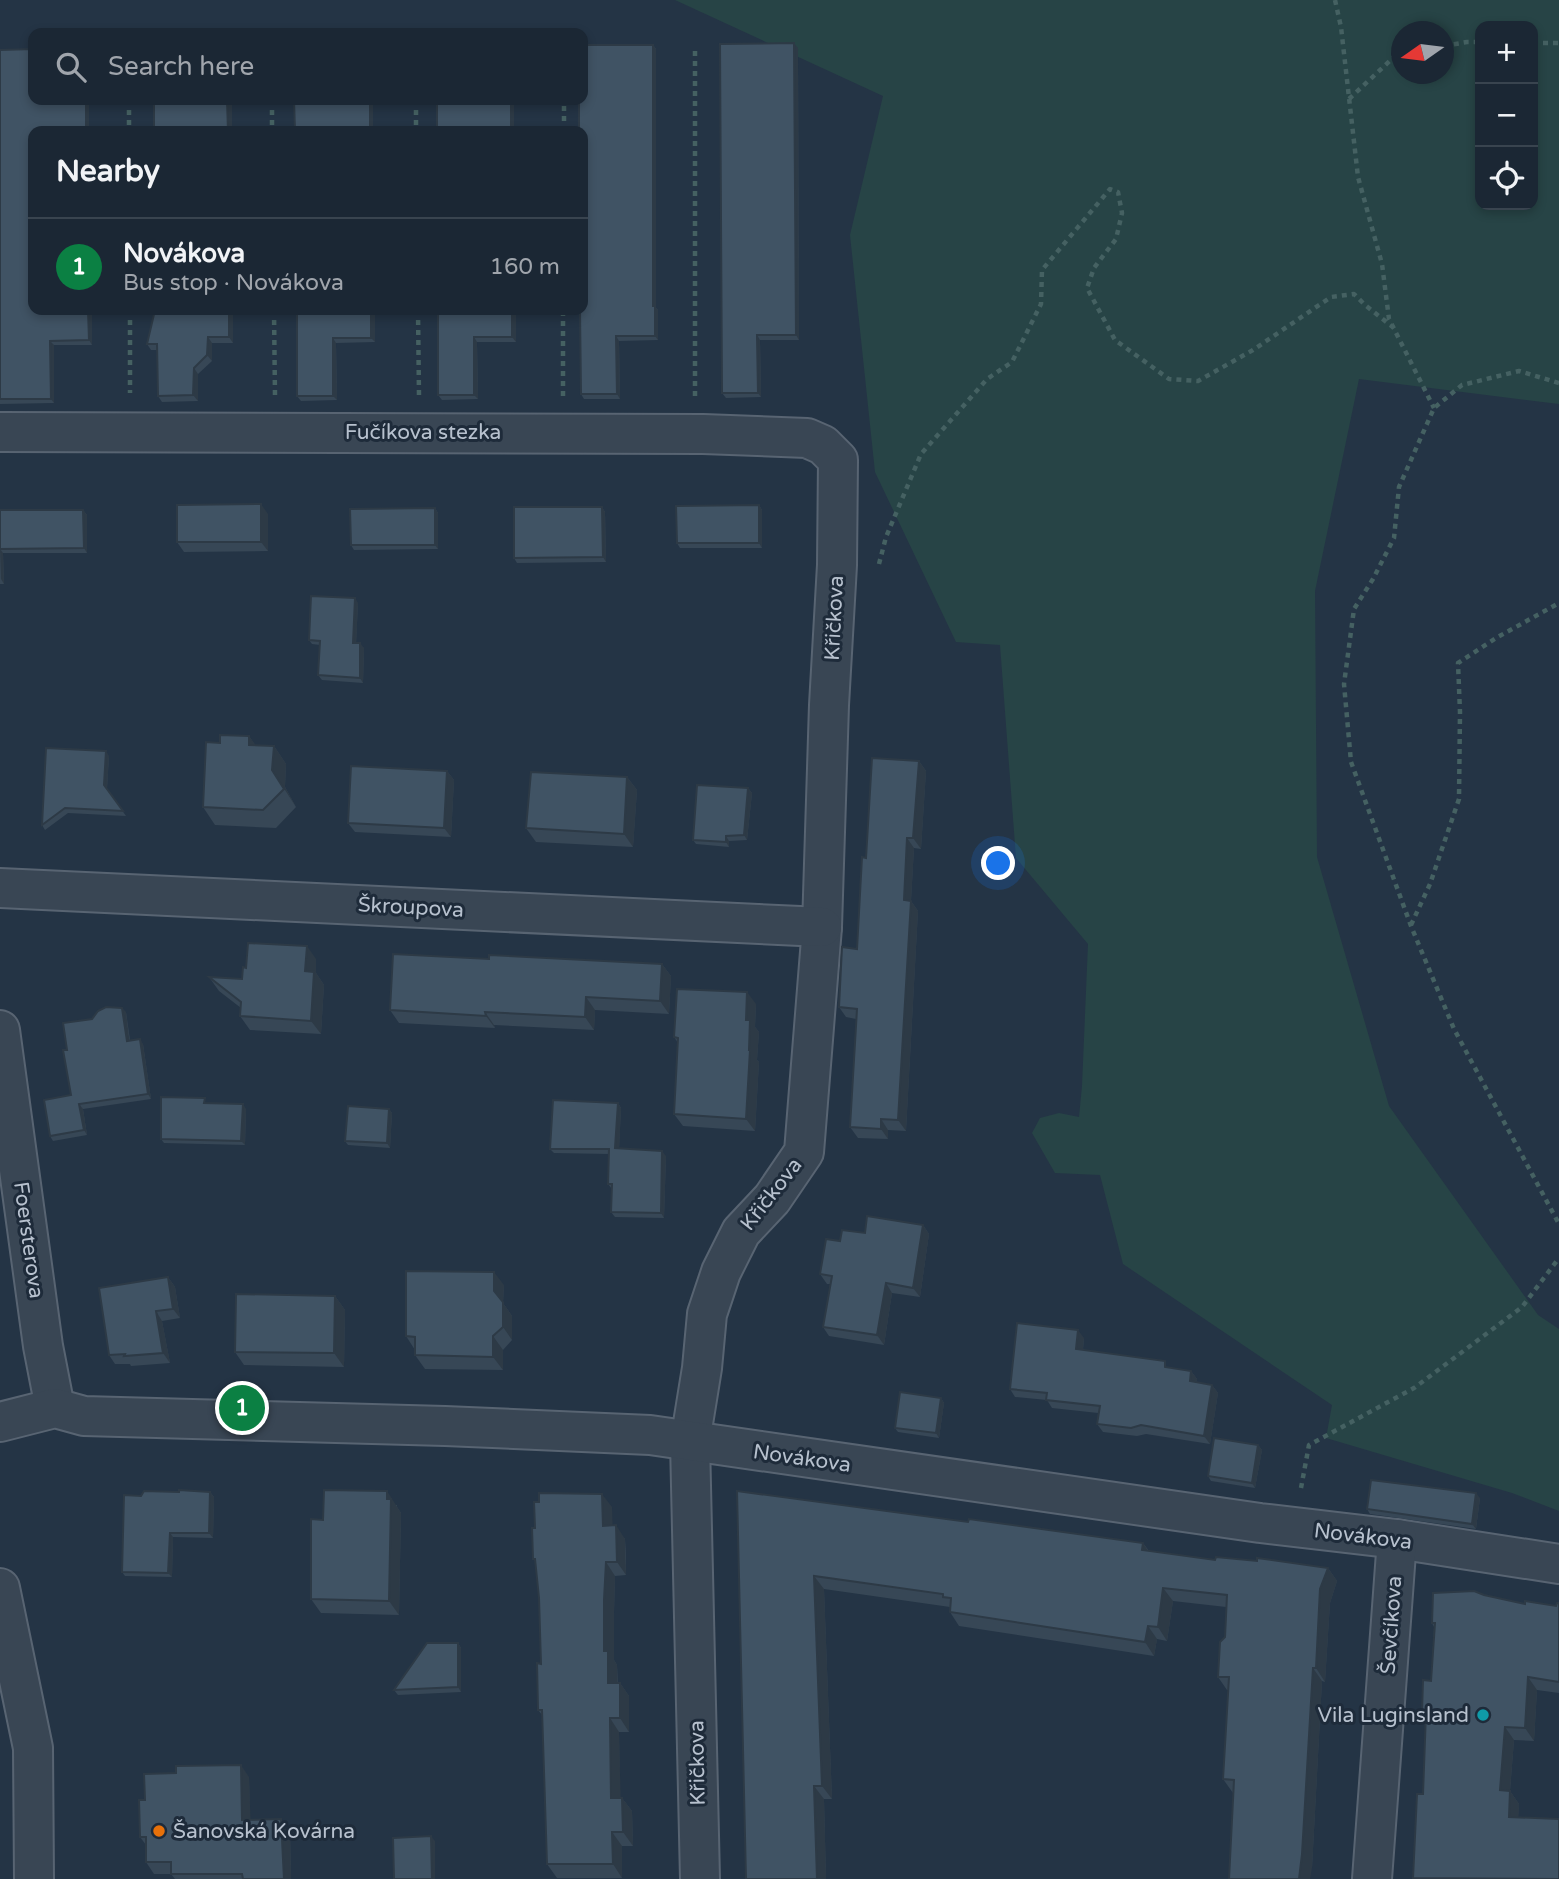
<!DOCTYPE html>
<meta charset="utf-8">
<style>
body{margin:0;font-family:"Varela Round",sans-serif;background:#242f3c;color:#f1f3f6}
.controls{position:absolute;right:21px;top:21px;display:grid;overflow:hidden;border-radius:14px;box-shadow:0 4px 10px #0003}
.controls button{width:63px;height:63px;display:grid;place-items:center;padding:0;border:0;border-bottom:2px solid #39444f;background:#1b2734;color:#f1f3f6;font:35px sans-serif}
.compass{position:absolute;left:1391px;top:21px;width:63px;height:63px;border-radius:50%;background:#1b2734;box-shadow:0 4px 10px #0003;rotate:256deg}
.you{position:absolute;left:999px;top:864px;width:24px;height:24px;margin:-18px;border:5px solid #fff;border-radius:50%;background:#1a73e8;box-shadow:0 0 0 10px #1a73e833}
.badge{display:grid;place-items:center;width:46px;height:46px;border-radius:50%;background:#0b8043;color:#fff;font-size:23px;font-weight:700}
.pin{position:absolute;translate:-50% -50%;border:4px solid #fff;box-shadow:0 2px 7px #0006}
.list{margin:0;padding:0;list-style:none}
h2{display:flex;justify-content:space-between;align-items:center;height:91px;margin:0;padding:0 28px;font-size:30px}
h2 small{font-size:23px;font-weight:400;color:#a0a5ac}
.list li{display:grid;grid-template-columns:46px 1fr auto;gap:21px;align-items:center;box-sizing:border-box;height:98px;padding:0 28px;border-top:2px solid #39444f}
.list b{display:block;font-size:26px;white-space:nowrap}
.list p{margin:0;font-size:23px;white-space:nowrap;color:#a0a5ac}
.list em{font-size:23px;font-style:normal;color:#a0a5ac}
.icon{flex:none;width:38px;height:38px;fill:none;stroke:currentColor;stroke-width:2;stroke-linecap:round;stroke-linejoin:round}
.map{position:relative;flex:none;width:1559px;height:1879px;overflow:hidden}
.search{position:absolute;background:#1b2734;box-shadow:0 4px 10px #0003;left:28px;top:28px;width:560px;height:77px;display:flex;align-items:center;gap:18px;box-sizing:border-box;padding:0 24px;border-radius:14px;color:#a0a5ac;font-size:26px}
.panel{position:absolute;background:#1b2734;box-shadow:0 4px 10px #0003;left:28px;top:126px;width:560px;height:189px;border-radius:14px}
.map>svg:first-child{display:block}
.green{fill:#274446;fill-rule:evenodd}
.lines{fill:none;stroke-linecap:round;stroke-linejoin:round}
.minor-casing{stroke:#586472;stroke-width:42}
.path{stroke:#456162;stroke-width:4.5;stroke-dasharray:5 5;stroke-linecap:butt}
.minor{stroke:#394654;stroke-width:38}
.wall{fill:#374756}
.shaded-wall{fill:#2d3a46}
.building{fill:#405364;stroke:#2d3a46;stroke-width:2}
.culture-dot{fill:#0f9aa8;stroke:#1e2b3a;stroke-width:2.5}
.food-dot{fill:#e8710a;stroke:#1e2b3a;stroke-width:2.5}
.labels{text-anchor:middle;stroke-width:6;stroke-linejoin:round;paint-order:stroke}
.street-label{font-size:21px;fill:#b7c1ce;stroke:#1e2b3a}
.poi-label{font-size:21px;fill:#b7c1ce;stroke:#1e2b3a;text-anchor:end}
</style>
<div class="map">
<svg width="1559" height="1879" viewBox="0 0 1559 1879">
<rect width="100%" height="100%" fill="#243445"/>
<path class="green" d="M675,0H1559V404L1359,379L1315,591L1317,857L1389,1106L1538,1315L1559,1329V1511L1512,1493L1326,1438L1332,1405L1123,1264L1100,1175L1055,1173L1032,1133L1040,1118L1059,1113L1079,1117L1082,1086L1088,944L1016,858L1000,645L956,642L875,472L850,235L883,96ZM1480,26H1533V205H1480ZM1402,32H1444V74H1402Z"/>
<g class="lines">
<g class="minor-casing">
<g id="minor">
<path d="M0,432L703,434L807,438L823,445L838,460L837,565L829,705L822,927L804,1152L772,1199L741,1232L721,1272L707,1314L702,1368L690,1442L700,1879"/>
<path d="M0,888L822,927"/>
<path d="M0,1030L43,1346L55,1408"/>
<path d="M0,1422L55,1408L84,1416L445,1426L650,1435L1260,1523L1397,1539L1559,1564"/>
<path d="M0,1588L33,1748L34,1879"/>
<path d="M1372,1879L1397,1539"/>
</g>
</g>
<g class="path">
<path d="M1335,0L1341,27L1358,177L1382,264L1389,319L1434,408"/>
<path d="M1533,43H1559"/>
<path d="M1444,46L1467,42H1480"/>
<path d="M695,51V396"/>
<path d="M1349,99L1394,57L1402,55"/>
<path d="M129,100V131"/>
<path d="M272,100V131"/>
<path d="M416,100V131"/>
<path d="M564,131V100"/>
<path d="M130,310V393"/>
<path d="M274,310L275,396"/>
<path d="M418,310L419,396"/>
<path d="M1559,383L1519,371L1462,385L1434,408L1399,487L1394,538L1373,579L1354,609L1344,684L1351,762L1411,926L1454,1029L1559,1224"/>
<path d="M563,396V310"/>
<path d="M879,564L886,537L921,454L987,379L1012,362L1041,304L1042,270L1110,189L1118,192L1122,213L1116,239L1094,268L1087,288L1115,340L1169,379L1198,381L1253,350L1331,297L1354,294L1365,305L1394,328"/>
<path d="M1411,925L1430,884L1459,799L1460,712L1458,663L1496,638L1559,603"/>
<path d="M1301,1488L1309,1445L1414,1388L1522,1307L1559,1258"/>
</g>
<use href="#minor" class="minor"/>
</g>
<g class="wall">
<path d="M653,45L656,49V308L658,310V340L619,341L620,399H584L581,394Z"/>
<path d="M798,48L799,340H760L761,397L726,398L722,393Z"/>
<path d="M0,50L33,310H92V345H54V403L0,404Z"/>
<path d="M155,310H233V343H212V361L198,374V401L162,402L158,396L157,350H151L147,344Z"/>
<path d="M297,310H375V342L336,343L337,400L301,401L297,396Z"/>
<path d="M438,310H516V342H477L478,399L442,400L438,395Z"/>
<path d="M759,505L762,510V548H680L677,543Z"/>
<path d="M602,507L605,512L606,562L517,563L514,558Z"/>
<path d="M435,508L438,513V549L354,550L351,545Z"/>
<path d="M0,510H83L87,515V553H3L4,584H0Z"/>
<path d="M268,514V551L184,552L177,542Z"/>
<path d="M358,603L356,643L364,648L363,683L322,680L318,675L320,645L312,644L309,640Z"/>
<path d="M249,736L255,745L274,746L286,764L285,787L296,807L276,828L215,825L203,807L220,743Z"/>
<path d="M109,756L107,789L126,816L68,813L45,830L42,825Z"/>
<path d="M919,761L926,771L921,849L914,848L911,901L918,911L906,1131L888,1130V1139L858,1138L850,1127L856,1019L846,1017L839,1007L857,949L866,858Z"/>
<path d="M447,771L454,780L451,837L355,832L348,823Z"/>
<path d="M627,777L637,790L633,847L536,842L526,828Z"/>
<path d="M748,788L752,793L747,840L729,841V847L696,844L693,840Z"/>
<path d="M316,959V973L324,985L321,1034L250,1030L240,1016L241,1008L219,991L209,977L242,979Z"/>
<path d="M489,959L662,964L671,976L669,1014L595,1010L594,1030L494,1025L495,1028L399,1023L390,1010Z"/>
<path d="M756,1004L755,1027L759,1032L757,1060L759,1062L755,1131L683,1126L674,1114L678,1043L674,1037Z"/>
<path d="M126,1012L130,1040L143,1044L151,1099L83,1109L87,1135L53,1141L50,1136L71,1095L67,1050L92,1019Z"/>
<path d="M208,1103L246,1109L245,1145L164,1143L161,1139Z"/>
<path d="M618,1103L621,1108L619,1149L666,1156L664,1218L615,1217L611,1212L612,1189L608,1184L609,1154L554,1153L550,1149Z"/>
<path d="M389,1109L392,1113L390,1148L348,1145L345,1141Z"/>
<path d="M923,1225L929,1234L920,1297L892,1293L884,1345L829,1336L823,1327L830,1284H827L820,1274L840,1241L865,1233Z"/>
<path d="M168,1277L175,1287L180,1318L162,1321L170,1363L131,1366L130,1364H115L109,1355Z"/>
<path d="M504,1285L503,1303L512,1316V1340L503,1350V1370L425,1369L415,1355V1350L406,1336Z"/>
<path d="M335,1296L345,1310L344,1367L244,1365L235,1352Z"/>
<path d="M1084,1338L1083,1350L1170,1368L1191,1371L1197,1379L1196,1383L1212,1385L1218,1393L1210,1444L1146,1434L1137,1436L1103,1432L1097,1424L1098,1413L1052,1408L1047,1400L1015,1397L1010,1389Z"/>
<path d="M941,1398L944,1403L939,1438L898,1432L895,1428Z"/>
<path d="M1258,1445L1262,1450L1255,1488L1211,1481L1208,1476Z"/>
<path d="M737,1491L968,1522L1143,1543L1149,1551L1215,1560L1328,1568L1337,1581L1330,1603L1325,1682L1322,1681L1312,1868L1233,1793L1223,1779L1229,1690H1227L1218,1677L1225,1637L1226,1607L1173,1601L1167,1641L1157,1639L1154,1656L959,1626L950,1612V1607L824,1589L832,1799H824L826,1879H746Z"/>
<path d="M210,1492L214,1497L213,1538L173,1537L172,1577L125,1576L122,1572L141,1496Z"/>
<path d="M1480,1498L1476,1529L1370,1514L1367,1509Z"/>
<path d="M397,1505V1507L401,1513L399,1615L321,1613L311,1599L323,1520Z"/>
<path d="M612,1507V1525L625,1539L626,1554V1575L615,1576L614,1613V1660L617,1665L618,1683H620L629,1696V1732H619L620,1798H622L632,1811L633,1846H622V1878H557L547,1864L543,1716L538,1710L541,1664L539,1598L535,1561L533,1559Z"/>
<path d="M1484,1595L1525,1604L1556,1606L1559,1603V1693L1537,1690L1534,1741L1514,1740L1510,1791L1519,1804L1518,1817L1559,1879H1413V1878L1423,1794L1426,1718L1422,1712L1431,1681L1434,1627L1432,1623Z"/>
<path d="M458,1643L461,1648V1692L398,1695L394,1690Z"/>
<path d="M249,1777L250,1820L290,1831L291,1879H175L171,1874H154L146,1862V1845L140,1837L145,1800Z"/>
</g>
<g class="shaded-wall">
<path d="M794,43L798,48L799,340L796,335Z"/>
<path d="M653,45L656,49V308L658,310V340L655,336L653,306Z"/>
<rect x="86" y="100" width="3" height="31"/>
<path d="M227,100H232V131H228Z"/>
<rect x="370" y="100" width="3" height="31"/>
<rect x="511" y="100" width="3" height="31"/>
<path d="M88,310H92V345L89,340Z"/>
<path d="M229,310H233V343L229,337Z"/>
<path d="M371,310H375V342L371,338Z"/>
<path d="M512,310H516V342L512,337Z"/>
<path d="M757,335L760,340L761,397L758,393Z"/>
<path d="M616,336L619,341L620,399L617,394Z"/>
<path d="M208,337L212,343V361L207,355Z"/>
<path d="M474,337L477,342L478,399L474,395Z"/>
<path d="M333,338L336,343L337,400L333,396Z"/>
<path d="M50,341L54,345V403L51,399Z"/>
<path d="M194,368L198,374V401L193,395Z"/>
<path d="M261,504L268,514V551L261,542Z"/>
<path d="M759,505L762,510V548L759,543Z"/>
<path d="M602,507L605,512L606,562L603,557Z"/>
<path d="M435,508L438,513V549L435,545Z"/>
<path d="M83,510L87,515V553L84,548Z"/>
<path d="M0,549L3,553L4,584L1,579Z"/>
<path d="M355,598L358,603L356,648L353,643Z"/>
<path d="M360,643L364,648L363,683L360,678Z"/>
<path d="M249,736L262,754L249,745Z"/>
<path d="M274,746L286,764L285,787L296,807L272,770Z"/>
<path d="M106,751L109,756L107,789L104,785Z"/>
<path d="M919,761L926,771L921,849L913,838Z"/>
<path d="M447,771L454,780L451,837L444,828Z"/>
<path d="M627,777L637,790L633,847L624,834Z"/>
<path d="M748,788L752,793L747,840L744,835Z"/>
<path d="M726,836L729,841V847L726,842Z"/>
<path d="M907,838L914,848L911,901L918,911L906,1131L898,1120L904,900Z"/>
<path d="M307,946L316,959V973L324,985L321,1034L311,1021L305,971Z"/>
<path d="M662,964L671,976L669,1014L660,1001Z"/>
<path d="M747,992L756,1004L755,1027L759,1032L757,1060L759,1062L755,1131L746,1119L749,1050L746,1020Z"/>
<path d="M586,997L595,1010L594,1030L585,1017Z"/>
<path d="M122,1008L126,1012L130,1046L127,1041Z"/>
<path d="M485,1012L494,1025L495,1028L486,1016Z"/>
<path d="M140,1039L143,1044L151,1099L148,1094Z"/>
<path d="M618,1103L621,1108L619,1153L615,1148Z"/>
<path d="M79,1104L83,1109L87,1135L84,1130Z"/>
<path d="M243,1104L246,1109L245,1145L241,1141Z"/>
<path d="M389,1109L392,1113L390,1148L387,1143Z"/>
<path d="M881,1119L888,1130V1139L881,1129Z"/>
<path d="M662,1151L666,1156L664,1218L661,1213Z"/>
<path d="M923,1225L929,1234L920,1297L913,1288Z"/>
<path d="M494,1272L504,1285L503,1303L512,1316V1340L503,1327L494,1291Z"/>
<path d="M168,1277L175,1287L180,1318L173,1309Z"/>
<path d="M886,1283L892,1293L884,1345L877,1335Z"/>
<path d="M335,1296L345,1310L344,1367L334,1353Z"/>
<path d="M156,1311L162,1321L170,1363L163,1353Z"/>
<path d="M1078,1330L1084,1338L1082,1358L1076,1349Z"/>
<path d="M493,1336L503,1350V1370L493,1357Z"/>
<path d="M1191,1371L1197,1379L1195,1390L1190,1381Z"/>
<path d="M1212,1385L1218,1393L1210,1444L1204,1436Z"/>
<path d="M941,1398L944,1403L939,1438L936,1433Z"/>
<path d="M1258,1445L1262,1450L1255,1488L1252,1483Z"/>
<path d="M387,1491L401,1513L399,1615L389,1601Z"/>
<path d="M210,1492L214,1497L213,1538L209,1533Z"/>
<path d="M1476,1493L1480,1498L1476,1529L1472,1524Z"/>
<path d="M602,1494L612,1507L613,1539L603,1526Z"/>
<path d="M616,1525L625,1539L626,1575L617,1562Z"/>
<path d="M170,1533L173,1537L172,1577L168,1573Z"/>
<path d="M1143,1543L1152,1557L1142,1550Z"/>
<path d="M606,1562L615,1576L614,1613V1660L617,1665L618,1697L608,1683L604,1651V1600Z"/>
<path d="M1328,1568L1337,1581L1330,1603L1325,1682L1316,1668L1320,1589Z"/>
<path d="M814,1576L824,1589L832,1799L822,1786Z"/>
<path d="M1163,1588L1173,1601L1167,1641L1158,1627Z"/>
<path d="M1148,1626L1157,1639L1154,1656L1145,1642Z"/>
<path d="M458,1643L461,1648V1692L458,1687Z"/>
<path d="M1313,1668L1322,1681L1312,1868L1310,1879H1299Z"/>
<path d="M1528,1677L1537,1690L1534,1741L1525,1728Z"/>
<path d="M620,1683L629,1696V1732L620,1718Z"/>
<path d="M610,1718L619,1732L621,1812L611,1798Z"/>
<path d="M1505,1727L1514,1740L1509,1803L1500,1790Z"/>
<path d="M241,1765L249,1777L251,1832L242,1820Z"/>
<path d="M814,1786L824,1799L826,1879H817Z"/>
<path d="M1510,1791L1519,1804L1518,1830L1509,1817Z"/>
<path d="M622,1798L632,1811L633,1846L623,1832Z"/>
<path d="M281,1819L290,1831L291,1879H284Z"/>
<path d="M612,1832L622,1846V1878L613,1864Z"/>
<path d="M431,1836L435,1841V1879H432Z"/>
</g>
<g class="building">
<path d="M794,43L796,335H757L758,393H722L720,44Z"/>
<path d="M583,45H653V306H655V336H616L617,394H581L580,310H583V131H579V100H583Z"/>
<path d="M33,49V100H86V131H33V310H88L89,340L50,341L51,399H0V50Z"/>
<path d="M154,100H227L228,131H154Z"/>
<path d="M294,100H370V131H295Z"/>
<rect x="437" y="100" width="74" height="31"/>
<path d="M155,310H229V337H208L207,355L194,368L193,395L158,396L157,344H147Z"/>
<path d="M297,310H371V338H333V396H297Z"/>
<path d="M438,310H512V337H474V395H438Z"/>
<path d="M261,504V542H177V505Z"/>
<path d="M759,505V543H677L676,506Z"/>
<path d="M514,507H602L603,557L514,558Z"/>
<path d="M435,508V545H351L350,509Z"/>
<path d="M0,510H83L84,548L0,549Z"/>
<path d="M311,596L355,598L353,643H360V678L318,675L320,641L309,640Z"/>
<path d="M220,735L249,736V745L274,746L272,770L284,789L263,810L203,807L206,742L220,743Z"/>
<path d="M46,748L106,751L104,785L123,811L65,808L42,825Z"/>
<path d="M872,758L919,761L913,838H907L904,900L911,901L898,1120L881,1119V1129L850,1127L857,1009L839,1007L842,947L857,949L862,857L866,858Z"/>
<path d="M351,766L447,771L444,828L348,823Z"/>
<path d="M531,772L627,777L624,834L526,828Z"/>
<path d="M697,785L748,788L744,835L726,836V842L693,840Z"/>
<path d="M248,943L307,946L305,971L314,972L311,1021L240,1016L241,1002L209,977L242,979L243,967L246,968Z"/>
<path d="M393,954L489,959V955L662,964L660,1001L586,997L585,1017L485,1012L486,1016L390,1010Z"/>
<path d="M677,989L747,992L746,1020H750L749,1050H750L746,1119L674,1114L678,1038L674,1037Z"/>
<path d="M106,1007L122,1008L127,1041L140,1039L148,1094L79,1104L84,1130L50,1136L44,1100L71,1095L63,1050H67L63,1023L92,1019L98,1011Z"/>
<path d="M161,1097L205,1098L204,1103L243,1104L241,1141L161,1139Z"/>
<path d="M553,1100L618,1103L615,1148L662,1151L661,1213L611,1212L612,1184H608L609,1149H550Z"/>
<path d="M348,1106L389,1109L387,1143L345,1141Z"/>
<path d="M867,1216L923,1225L913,1288L886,1283L877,1335L823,1327L832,1276L820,1274L826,1239L840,1241L842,1230L865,1233Z"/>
<path d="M406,1271L494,1272V1291L503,1302V1327L493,1336V1357L415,1355V1337L406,1336Z"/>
<path d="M168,1277L173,1309L156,1311L163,1353L124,1356L125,1354L109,1355L99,1288Z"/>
<path d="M236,1294L335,1296L334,1353L235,1352Z"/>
<path d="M1017,1323L1078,1330L1076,1349L1165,1361V1367L1191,1371L1190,1381L1212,1385L1204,1436L1141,1425L1131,1428L1097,1424L1100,1406L1046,1400L1047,1393L1010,1389Z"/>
<path d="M900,1392L941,1398L936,1433L895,1428Z"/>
<path d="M1214,1438L1258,1445L1252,1483L1208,1476Z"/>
<path d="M1371,1480L1476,1493L1472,1524L1367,1509Z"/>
<path d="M179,1490L210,1492L209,1533H170L168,1573L122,1572L124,1495L141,1496L144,1491L179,1492Z"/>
<path d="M324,1490L387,1491V1499H391L389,1601L311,1599V1519L323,1520Z"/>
<path d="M737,1491L968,1522L969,1519L1143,1543L1142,1550L1215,1560L1216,1557L1257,1561V1558L1328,1568L1320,1589L1316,1668H1313L1302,1854L1299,1879H1229L1234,1780L1223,1779L1229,1677H1218L1220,1642L1225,1637L1227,1595L1163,1588L1158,1627L1148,1626L1145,1642L950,1612L951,1598L943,1597V1594L814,1576L822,1786H814L817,1879H746Z"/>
<path d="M539,1493L602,1494L603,1526L616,1525L617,1562H606L604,1600V1651H608V1683H620V1718H610L611,1798H622L623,1832H612L613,1864H547L542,1710H538L537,1663L541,1664L539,1598L535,1559H533L532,1528H535L534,1502H539Z"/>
<path d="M1474,1591L1484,1595L1525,1604V1601L1556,1606L1557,1603H1559V1682L1528,1677L1525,1728L1505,1727L1500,1790L1510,1791L1509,1817L1559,1819V1879L1413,1878L1417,1794H1423L1426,1712H1422L1423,1680L1431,1681L1435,1623H1432L1433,1593Z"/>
<path d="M427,1643H458V1687L394,1690Z"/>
<path d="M241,1765L242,1820L281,1819L284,1879H243L242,1874H171V1862H146V1837H140L139,1800H145L144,1774L176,1773V1766Z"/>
<path d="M431,1836L432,1879H394L393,1838Z"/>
</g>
<circle class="culture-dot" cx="1483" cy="1715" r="7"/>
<circle class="food-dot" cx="159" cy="1831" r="7"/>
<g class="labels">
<g class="street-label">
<text x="423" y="439">Fučíkova stezka</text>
<text transform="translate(834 618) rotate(-87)" y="7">Křičkova</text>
<text transform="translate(411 907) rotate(3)" y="7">Škroupova</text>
<text transform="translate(771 1194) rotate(-52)" y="7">Křičkova</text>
<text transform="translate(29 1240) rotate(82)" y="7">Foersterova</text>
<text transform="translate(802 1458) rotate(8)" y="7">Novákova</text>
<text transform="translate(1363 1536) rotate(7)" y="7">Novákova</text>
<text transform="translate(1391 1625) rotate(-86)" y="7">Ševčíkova</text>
<text transform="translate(697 1763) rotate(-91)" y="7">Křičkova</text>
</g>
<g class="poi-label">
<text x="1469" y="1722">Vila Luginsland</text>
<text x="173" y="1838" text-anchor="start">Šanovská Kovárna</text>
</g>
</g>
</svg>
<div class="controls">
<button>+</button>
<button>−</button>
<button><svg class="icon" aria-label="locate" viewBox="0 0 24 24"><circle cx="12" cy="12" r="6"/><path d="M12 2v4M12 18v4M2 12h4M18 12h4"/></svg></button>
</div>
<svg class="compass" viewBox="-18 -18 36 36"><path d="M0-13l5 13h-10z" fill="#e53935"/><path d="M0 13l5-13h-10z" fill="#a0a5ac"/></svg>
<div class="you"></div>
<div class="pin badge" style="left:242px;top:1408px">1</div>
<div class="search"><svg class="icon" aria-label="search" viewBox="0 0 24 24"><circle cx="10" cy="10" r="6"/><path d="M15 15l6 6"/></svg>Search here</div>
<section class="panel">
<h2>Nearby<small></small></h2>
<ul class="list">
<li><span class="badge">1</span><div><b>Novákova</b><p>Bus stop · Novákova</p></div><em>160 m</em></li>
</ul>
</section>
</div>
